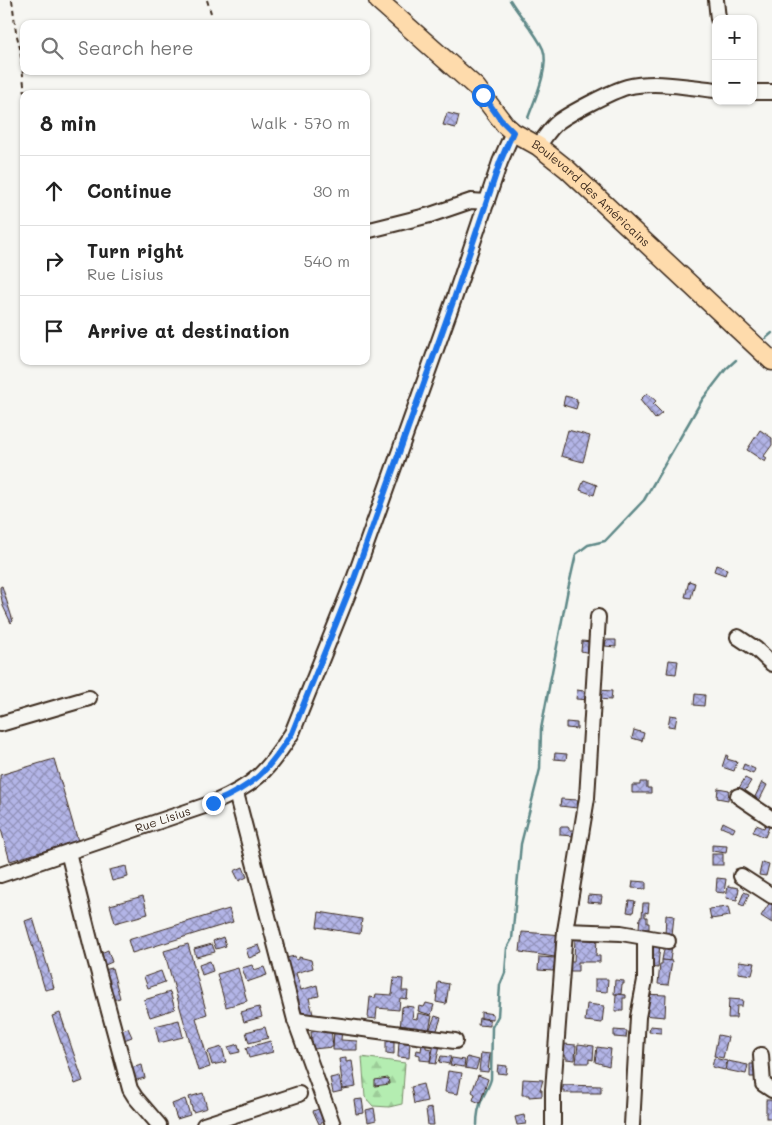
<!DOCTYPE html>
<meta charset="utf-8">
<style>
body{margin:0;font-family:Mali,sans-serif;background:#f2f2f2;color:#222}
.controls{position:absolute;right:15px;top:15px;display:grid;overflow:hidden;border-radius:10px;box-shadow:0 1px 4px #0004}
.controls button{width:45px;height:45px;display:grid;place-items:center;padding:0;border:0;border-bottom:1px solid #e0e0e0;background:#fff;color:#222;font:25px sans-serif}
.stop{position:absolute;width:15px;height:15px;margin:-11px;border:4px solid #1a73e8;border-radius:50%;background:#fff}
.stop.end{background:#1a73e8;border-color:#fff;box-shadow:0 1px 5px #0008}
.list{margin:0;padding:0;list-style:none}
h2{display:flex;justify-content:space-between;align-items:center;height:65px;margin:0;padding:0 20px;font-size:21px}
h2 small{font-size:16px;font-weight:400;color:#767676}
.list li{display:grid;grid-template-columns:32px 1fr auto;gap:15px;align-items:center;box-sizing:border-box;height:70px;padding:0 20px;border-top:1px solid #e0e0e0}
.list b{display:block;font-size:19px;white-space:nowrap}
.list p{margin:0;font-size:16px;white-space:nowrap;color:#767676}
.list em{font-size:16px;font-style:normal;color:#767676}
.icon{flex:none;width:28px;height:28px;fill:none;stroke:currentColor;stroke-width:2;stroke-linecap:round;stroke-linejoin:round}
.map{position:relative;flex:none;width:772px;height:1125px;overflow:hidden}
.search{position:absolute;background:#fff;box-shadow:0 1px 4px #0004;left:20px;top:20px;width:350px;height:55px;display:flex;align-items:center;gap:12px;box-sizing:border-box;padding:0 18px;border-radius:10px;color:#767676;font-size:19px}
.panel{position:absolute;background:#fff;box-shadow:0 1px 4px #0004;left:20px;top:90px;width:350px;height:275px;border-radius:10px}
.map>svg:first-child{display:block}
.forest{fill:url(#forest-firs);stroke:#788c68}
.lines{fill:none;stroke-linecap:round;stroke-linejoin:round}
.stream{stroke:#5f8988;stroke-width:2.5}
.building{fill:url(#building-cross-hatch);stroke:#3b2a1e}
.minor-casing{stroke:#3b2a1e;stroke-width:18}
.major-casing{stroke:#3b2a1e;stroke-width:21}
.path{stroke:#3b2a1e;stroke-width:2;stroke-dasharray:5 4;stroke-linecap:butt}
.minor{stroke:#f6f6f2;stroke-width:14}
.major{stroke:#fedbac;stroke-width:18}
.route{stroke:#1a73e8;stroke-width:6}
.labels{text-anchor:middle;stroke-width:4.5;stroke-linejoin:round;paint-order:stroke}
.street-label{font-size:12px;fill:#3b2a1e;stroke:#f6f6f2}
</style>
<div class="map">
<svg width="772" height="1125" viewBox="0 0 772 1125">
<defs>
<pattern id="forest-firs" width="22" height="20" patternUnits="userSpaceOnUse" patternTransform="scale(1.25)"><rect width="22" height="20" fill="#b4edb1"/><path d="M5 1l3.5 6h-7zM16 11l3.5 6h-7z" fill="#9ccb98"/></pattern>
<pattern id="building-cross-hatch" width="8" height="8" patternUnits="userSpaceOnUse" patternTransform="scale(1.25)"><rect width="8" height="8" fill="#b3b5e7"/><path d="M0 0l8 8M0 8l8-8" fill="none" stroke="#9393bb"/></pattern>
</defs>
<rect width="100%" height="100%" fill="#f6f6f2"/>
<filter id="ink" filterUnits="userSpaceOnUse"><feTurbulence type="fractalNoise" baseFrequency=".02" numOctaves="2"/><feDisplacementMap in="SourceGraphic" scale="10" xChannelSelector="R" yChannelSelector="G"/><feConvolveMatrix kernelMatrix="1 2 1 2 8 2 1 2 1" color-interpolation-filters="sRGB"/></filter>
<g filter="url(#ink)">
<path class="forest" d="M362,1057L405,1063L402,1104L389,1107L373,1106L365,1097Z"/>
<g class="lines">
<g class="stream">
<path d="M510,0C520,17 535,31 543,49C550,67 534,101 528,118"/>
<path d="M766,338L772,333"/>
<path d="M477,1125C477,1116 478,1108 482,1099C485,1092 489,1087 491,1079L492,1027L498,1016L500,985L505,973L507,948L512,939L521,844L540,769L541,729L568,589L576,554L588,545L605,541L644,500L702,400L726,369L736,360"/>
</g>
</g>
<g class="building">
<path d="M447,113L459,116L456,128L443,125Z"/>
<path d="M647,393L656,401L653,404L662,413L655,419L640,400Z"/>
<path d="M565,396L577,399L576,402H578L576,409L563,405Z"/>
<path d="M568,430L590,436L583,462L561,456Z"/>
<path d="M760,430L772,438V445L764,456L767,458L765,462L747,450Z"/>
<path d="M584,480L597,485L594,495L580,490Z"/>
<path d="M716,565L727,569L725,575L714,571Z"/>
<path d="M689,581L695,583L691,598L685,597Z"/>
<path d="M2,586L13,621L11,623L3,606L0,591V587Z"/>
<path d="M606,640H616V647L605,646Z"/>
<path d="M582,641L591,642L590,653L581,651Z"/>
<path d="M669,660L678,661L676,674L667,673Z"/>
<path d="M577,690L591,692L590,700L576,699Z"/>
<path d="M599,690L612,691L611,700L598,699Z"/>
<path d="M695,694L705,695L704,706L694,705Z"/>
<path d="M670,715L677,716L675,727L668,726Z"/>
<path d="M566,722L577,723V729L566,728Z"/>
<path d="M634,730L644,733L642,741L632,738Z"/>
<path d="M555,753L567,754L566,760L554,759Z"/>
<path d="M726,755L728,756L727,759L737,762L734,771L722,767Z"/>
<path d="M54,759L78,841L10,861L0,826V775Z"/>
<path d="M744,764L755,769L753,774L742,769Z"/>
<path d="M745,778L751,781L745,791L739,788Z"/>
<path d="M640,782H647V788H651V793H632V785H640Z"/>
<path d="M762,782L767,785L758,803L753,801Z"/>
<path d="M718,788L729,790L728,800L717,798Z"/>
<path d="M561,799L578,800L577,808L560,806Z"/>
<path d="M723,822L735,828L733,832L721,827Z"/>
<path d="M756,825L764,828L765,825L769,827L765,837L753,832Z"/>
<path d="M560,827H569V830H574V836L560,835Z"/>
<path d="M712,845L727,846L726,853L712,851Z"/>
<rect x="712" y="854" width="11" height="11"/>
<path d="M762,862L769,864L766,876L759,875Z"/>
<path d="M126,866L128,877L112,881L109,870Z"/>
<path d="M243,867L247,877L239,881L234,871Z"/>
<path d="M717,878L726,879L724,893L716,892Z"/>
<path d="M633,881L646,882V889L632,888Z"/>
<path d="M728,886L739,888L737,900L726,898Z"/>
<path d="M744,892L749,894L744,906L739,904Z"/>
<path d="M588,895L602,896L601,903L587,902Z"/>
<path d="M143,896L148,914L115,923L110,905Z"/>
<path d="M772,899V923L761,916Z"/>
<path d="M629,900L635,901L633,913L627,912Z"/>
<path d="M643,903H649L648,913L645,912V917H647V923H649V929H645L648,930L647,935L632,933V928H639L640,917H642Z"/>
<path d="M728,907L730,916L711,919L709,909Z"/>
<path d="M229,909L233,922L132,953L128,940Z"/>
<path d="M319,912L362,919L360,934L317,927Z"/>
<path d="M666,915L674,916L672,935H665Z"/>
<path d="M33,918L54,988L45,990L25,921Z"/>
<path d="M522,932L564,935L562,958L520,952Z"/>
<path d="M223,937L226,946L216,949L213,941Z"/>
<path d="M575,937L597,938L596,956H600V962H578V971H569V961H574Z"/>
<path d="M649,942L660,943L658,968L647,967Z"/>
<path d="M188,944L207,1014L196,1018L210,1067L198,1071L164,951Z"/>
<path d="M212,944L215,952L196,957L194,949Z"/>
<path d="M665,944L672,945L670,961L662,960Z"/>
<path d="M259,945L262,953L249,958L246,949Z"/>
<path d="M108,950L112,962L105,965L101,953Z"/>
<path d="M295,956L296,960L299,959V957L311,960L313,968L296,973L301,990L317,985L319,996L309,998L314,1018L298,1016L281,959Z"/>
<path d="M539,957L556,958L553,971L538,970Z"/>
<path d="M662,960L672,961L668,985L658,984L660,964H662Z"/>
<path d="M210,961L213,971L202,975L199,965Z"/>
<path d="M739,961L755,963L752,975L738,973Z"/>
<path d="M252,965L254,970L264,967L267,975L247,982L242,968Z"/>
<path d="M112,968L120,998L112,1000L104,970Z"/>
<path d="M238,968L247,1001L226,1007L217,974Z"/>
<path d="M161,971L165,982L148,988L144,977Z"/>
<path d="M394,978L403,979L402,991H408L407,999L400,998L399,1010L377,1008L376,1019L368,1018L370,997L375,998L376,994L392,995Z"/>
<path d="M595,979H608L607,992L595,991Z"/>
<path d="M615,980L624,981V984H622L621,994H614Z"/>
<path d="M438,982L449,984L446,1004L436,1002Z"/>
<path d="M170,992L175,1009L150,1017L144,1000Z"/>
<path d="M616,994L626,995V998H623V1011H615Z"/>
<path d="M643,994L666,995L665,1017L642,1015Z"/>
<path d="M729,999L743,1000L742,1006H737L736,1018H728Z"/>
<path d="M426,1003L434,1005L431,1015L418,1011L419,1006L424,1007Z"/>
<path d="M587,1004L604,1006L602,1023L585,1021Z"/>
<path d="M405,1006L414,1007L412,1018L417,1019L418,1013L432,1016L428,1035L400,1030L402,1007Z"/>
<path d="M259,1007L262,1017L244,1022L241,1012Z"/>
<path d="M481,1012L493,1014V1019L481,1018Z"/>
<path d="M60,1013L83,1081L75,1084L52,1016Z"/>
<path d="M435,1016L441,1018L436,1033L429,1031Z"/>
<path d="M479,1018L490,1020V1026L478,1025Z"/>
<path d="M179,1020L183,1037L159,1043L155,1026Z"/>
<path d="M650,1026L661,1027V1033L649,1032Z"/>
<path d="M265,1027L268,1038L249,1043L246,1032Z"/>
<path d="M334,1027L342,1028L341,1040L357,1041V1050H333Z"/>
<path d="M128,1028L132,1037L124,1040L120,1031Z"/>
<path d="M331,1029L333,1047L313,1049L311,1032Z"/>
<path d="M614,1030L627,1031L626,1038L614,1037Z"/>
<path d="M718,1035L728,1037L723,1058L714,1056Z"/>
<path d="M386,1040H394V1054L386,1053Z"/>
<path d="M270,1041L273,1052L249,1058L246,1048Z"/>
<path d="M399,1041L410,1042L409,1058L398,1057Z"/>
<path d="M238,1044L240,1052L231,1054L228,1047Z"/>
<path d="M422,1044L426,1045V1048L432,1049L430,1061L420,1060V1055L416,1054L417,1050L421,1051Z"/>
<path d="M434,1044L440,1045L436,1064L430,1063Z"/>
<path d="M564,1044L576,1045L575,1060L566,1059V1056L561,1055Z"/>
<path d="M578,1044L594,1046L593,1060L589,1059V1063H576Z"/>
<path d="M222,1047L226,1062L212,1065L208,1051Z"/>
<path d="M597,1047L611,1049L609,1066L595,1062Z"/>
<path d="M481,1053L490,1054L488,1072L479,1071Z"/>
<path d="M441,1056L451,1057L449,1064L439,1062Z"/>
<path d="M467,1057L479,1060L476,1070L465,1068Z"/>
<path d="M346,1058V1062L352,1061L356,1087L343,1089L339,1059Z"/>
<path d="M452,1058L465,1060L464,1067L450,1065Z"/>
<path d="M714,1058L727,1061L725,1070L712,1067Z"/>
<path d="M728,1061L748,1065L746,1074L726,1070Z"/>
<path d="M750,1064H756L755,1077H750Z"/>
<path d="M142,1065L145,1078L133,1081L130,1068Z"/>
<path d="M498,1065L507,1066L506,1074L497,1073Z"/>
<path d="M448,1071L462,1073L458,1094L445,1092Z"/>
<path d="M478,1075L488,1079L480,1103L473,1100L475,1094L472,1092Z"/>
<path d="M339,1076L342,1091L333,1093L330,1078Z"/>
<path d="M388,1078L389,1084L375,1086V1080Z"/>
<path d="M523,1079L543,1080L540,1090H542V1096L529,1097V1095H522Z"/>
<path d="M423,1084L427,1101L414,1104L411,1087Z"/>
<path d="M563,1085L601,1086V1093H564V1090H559V1088H563Z"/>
<path d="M203,1093L207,1108L193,1112L189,1097Z"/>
<path d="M185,1099L190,1115L177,1119L172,1104Z"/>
<path d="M362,1099L364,1113L356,1114L354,1100Z"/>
<rect x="766" y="1100" width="6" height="18"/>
<path d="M321,1108L326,1121L319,1124L313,1111Z"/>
<path d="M374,1108L376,1120L368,1122L366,1110Z"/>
<path d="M432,1108L434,1125H428L426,1109Z"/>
<path d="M524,1115L526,1124L517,1125L515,1117Z"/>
</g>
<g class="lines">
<g class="minor-casing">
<g id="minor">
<path d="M716,0L718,19"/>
<path d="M753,92H772"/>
<path d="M538,146C544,139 550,128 558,122C570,113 612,91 627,87C655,80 687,87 716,90"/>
<path d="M366,231L430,215L471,201L487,202"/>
<path d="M738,637L756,649L772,664"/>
<path d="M0,724L89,698"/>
<path d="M236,793L295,1020L333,1125"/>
<path d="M738,796L772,819"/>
<path d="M68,852L93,952L130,1089L135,1097L159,1125"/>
<path id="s1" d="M0,875L213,803C255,785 267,772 292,733L354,579L455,296L500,162L513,132"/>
<path d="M741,876L772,896"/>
<path d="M565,931L621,933L668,941"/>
<path d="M295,1020L455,1041"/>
<path d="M761,1055L763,1084L772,1090"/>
<path d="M204,1125L299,1094"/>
<path d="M553,1125V1090L565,931L587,798L598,617"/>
<path d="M632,1125L638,1017L645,980V938"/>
</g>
</g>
<g class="major-casing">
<g id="major">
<path id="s2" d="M378,0L476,87L505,125L513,132L538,146L567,169L772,361"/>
</g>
</g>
<g class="path">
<path d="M12,0L16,32L20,48L25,94"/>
<path d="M207,0L211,13"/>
</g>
<use href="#minor" class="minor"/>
<use href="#major" class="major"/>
</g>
</g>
<g class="lines" filter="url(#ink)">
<path class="route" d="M213,803C255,785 267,772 292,733L354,579L455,296L500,162L513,132L500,119L483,95"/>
</g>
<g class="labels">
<g class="street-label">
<text dy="4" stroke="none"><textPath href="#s2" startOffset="289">Boulevard des Américains</textPath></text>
<text dy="4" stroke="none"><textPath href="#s1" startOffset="172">Rue Lisius</textPath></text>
</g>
</g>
</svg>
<div class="controls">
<button>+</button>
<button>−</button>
</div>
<div class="stop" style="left:483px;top:95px"></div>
<div class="stop end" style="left:213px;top:803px"></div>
<div class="search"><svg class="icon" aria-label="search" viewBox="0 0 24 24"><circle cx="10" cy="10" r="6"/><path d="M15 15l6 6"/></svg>Search here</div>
<section class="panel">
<h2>8 min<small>Walk · 570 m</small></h2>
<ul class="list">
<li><svg class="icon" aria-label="ahead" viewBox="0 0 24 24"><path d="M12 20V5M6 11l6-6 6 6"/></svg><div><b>Continue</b></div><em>30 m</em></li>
<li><svg class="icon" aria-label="right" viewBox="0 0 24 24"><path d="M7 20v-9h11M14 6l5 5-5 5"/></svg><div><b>Turn right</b><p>Rue Lisius</p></div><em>540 m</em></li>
<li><svg class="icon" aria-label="arrive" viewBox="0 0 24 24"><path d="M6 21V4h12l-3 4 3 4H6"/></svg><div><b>Arrive at destination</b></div></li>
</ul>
</section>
</div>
